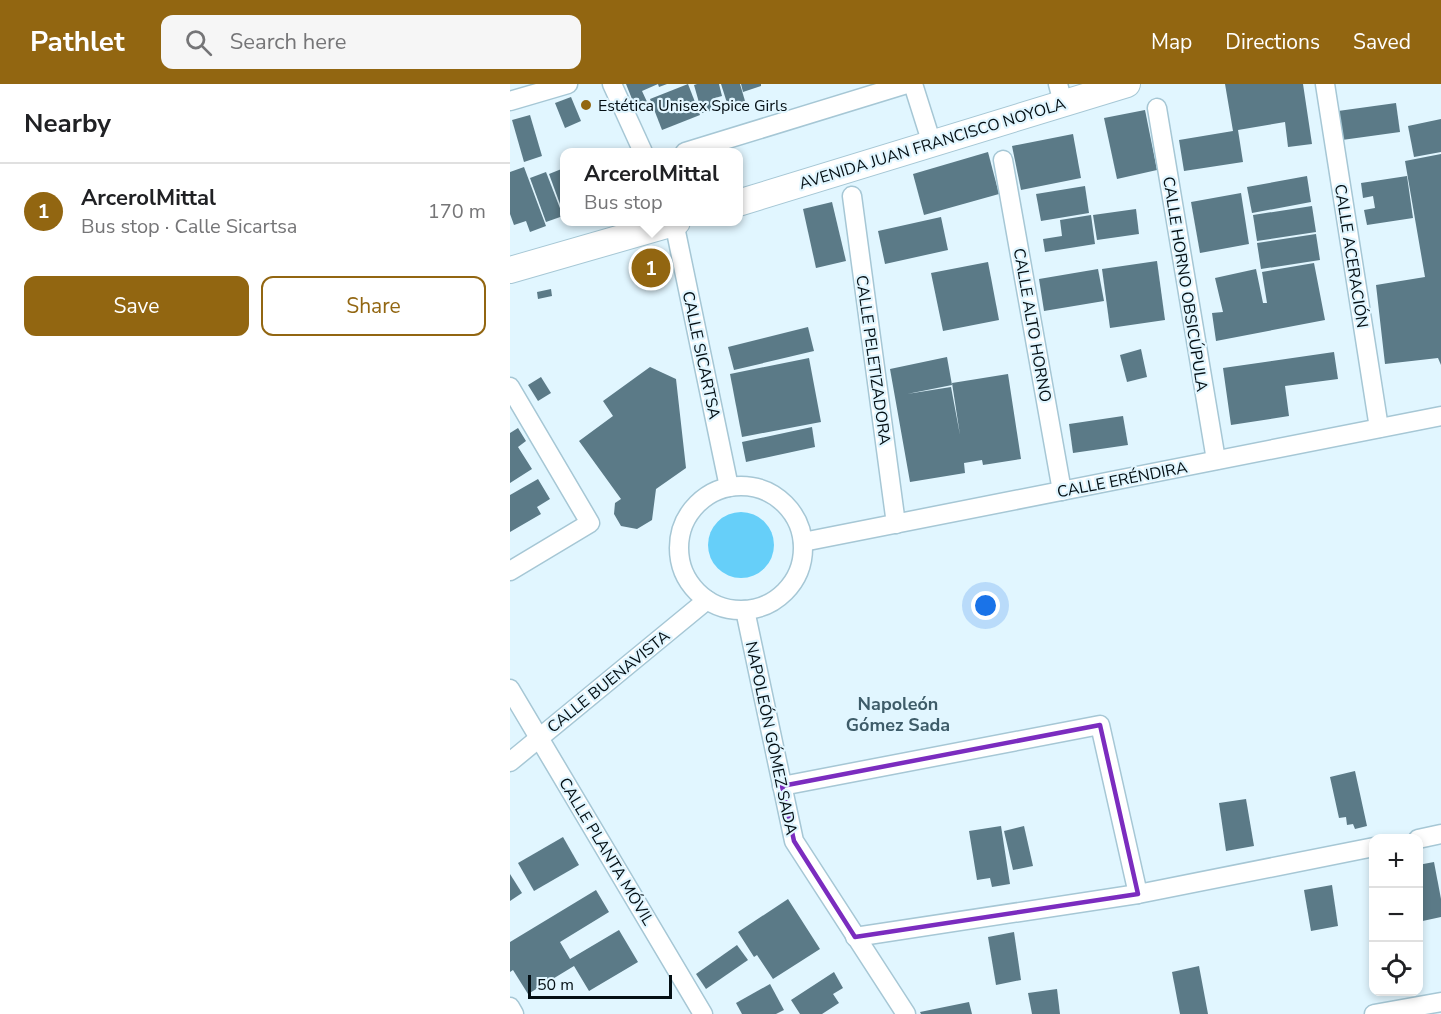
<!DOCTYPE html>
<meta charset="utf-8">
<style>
body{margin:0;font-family:"Nunito Sans",sans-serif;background:#f6f6f6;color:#202124}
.controls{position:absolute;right:18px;bottom:18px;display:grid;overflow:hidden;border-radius:12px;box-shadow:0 3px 9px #0003}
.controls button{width:54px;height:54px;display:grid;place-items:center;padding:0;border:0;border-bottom:2px solid #e0e0e0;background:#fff;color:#202124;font:30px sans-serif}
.scale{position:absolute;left:18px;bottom:15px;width:144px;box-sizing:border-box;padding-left:6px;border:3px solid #040f14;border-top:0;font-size:16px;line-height:21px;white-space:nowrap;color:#040f14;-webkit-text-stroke:4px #e1f6ff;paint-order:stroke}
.you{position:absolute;left:476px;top:522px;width:21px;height:21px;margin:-15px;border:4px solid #fff;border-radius:50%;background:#1a73e8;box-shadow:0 0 0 9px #1a73e833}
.badge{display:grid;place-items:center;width:39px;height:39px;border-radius:50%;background:#926611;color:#fff;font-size:20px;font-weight:700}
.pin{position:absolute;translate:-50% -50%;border:3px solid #fff;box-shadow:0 2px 6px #0006}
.popup{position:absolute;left:50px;top:64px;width:183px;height:78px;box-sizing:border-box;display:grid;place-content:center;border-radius:12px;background:#fff;filter:drop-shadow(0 2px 4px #0005);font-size:20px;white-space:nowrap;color:#757577}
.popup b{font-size:22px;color:#202124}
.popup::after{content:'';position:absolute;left:50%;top:100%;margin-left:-12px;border:12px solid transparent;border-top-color:#fff}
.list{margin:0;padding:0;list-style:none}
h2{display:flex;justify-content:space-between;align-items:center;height:78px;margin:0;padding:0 24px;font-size:26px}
h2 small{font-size:20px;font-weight:400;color:#757577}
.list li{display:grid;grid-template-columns:39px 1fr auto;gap:18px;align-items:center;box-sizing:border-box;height:96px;padding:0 24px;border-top:2px solid #e0e0e0}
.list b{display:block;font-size:22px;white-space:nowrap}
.list p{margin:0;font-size:20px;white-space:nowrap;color:#757577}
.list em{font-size:20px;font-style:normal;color:#757577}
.actions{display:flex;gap:12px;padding:18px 24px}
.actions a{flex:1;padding:14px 0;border:2px solid #926611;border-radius:12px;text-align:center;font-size:21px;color:#926611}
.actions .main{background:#926611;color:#fff}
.icon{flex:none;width:33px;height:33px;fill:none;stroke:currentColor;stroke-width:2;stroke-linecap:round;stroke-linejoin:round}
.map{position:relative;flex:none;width:931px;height:930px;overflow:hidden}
header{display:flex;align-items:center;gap:36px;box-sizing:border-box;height:84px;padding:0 30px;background:#926611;color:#fff}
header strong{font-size:28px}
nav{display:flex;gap:33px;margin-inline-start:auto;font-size:21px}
.search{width:420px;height:54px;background:#f6f6f6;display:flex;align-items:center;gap:15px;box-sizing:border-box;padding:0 21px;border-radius:12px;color:#757577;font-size:22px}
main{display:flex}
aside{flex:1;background:#fff}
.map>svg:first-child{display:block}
.green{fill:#66cff9}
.building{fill:#5b7a87}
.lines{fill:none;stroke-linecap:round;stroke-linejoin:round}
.street-casing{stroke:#a6c7d5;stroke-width:21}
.secondary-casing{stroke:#a6c7d5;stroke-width:28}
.street{stroke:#fff;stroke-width:18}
.secondary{stroke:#fff;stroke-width:26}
.marked{fill:none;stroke:#7b2cbf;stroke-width:4.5;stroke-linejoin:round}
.poi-dot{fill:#926611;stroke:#e1f6ff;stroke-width:2}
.labels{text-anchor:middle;stroke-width:4.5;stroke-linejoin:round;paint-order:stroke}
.poi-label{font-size:16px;fill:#040f14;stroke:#e1f6ff;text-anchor:start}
.street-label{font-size:16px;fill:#040f14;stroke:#e1f6ff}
.neighbourhood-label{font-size:18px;font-weight:bold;fill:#3e5c69;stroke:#e1f6ff}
</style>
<header>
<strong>Pathlet</strong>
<div class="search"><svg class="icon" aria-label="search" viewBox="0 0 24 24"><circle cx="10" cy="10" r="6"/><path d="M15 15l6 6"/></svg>Search here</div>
<nav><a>Map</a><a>Directions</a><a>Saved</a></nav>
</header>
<main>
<aside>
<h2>Nearby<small></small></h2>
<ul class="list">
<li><span class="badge">1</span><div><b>ArcerolMittal</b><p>Bus stop · Calle Sicartsa</p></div><em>170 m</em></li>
</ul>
<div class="actions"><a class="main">Save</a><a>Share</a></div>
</aside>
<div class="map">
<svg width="931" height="930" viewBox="0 0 931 930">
<rect width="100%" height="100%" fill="#e1f6ff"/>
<circle class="green" cx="231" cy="461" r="33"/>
<g class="building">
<path d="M116,0H157L149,3L148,0L132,7L138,20L126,25Z"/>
<path d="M178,0L190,31L152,46L140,15Z"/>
<path d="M187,0H209L212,12L205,14L208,25L192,29L184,1Z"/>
<path d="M211,0H230L235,17L218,22Z"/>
<path d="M231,0H251V2L233,8Z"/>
<path d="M715,0H793L802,60L778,63L775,38L728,46L733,78L674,87L669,56L723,47Z"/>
<path d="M61,13L71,37L55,44L45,19Z"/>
<path d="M886,19L890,48L832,56L828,27Z"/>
<path d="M635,26L647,86L607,95L594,34Z"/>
<path d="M20,31L32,72L14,78L2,36Z"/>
<path d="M931,35V68L904,73L898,42Z"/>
<path d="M563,50L571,94L511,106L502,62Z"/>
<path d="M478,68L489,110L414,131L403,90Z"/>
<path d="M931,70V281L928,274L875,280L866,201L915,193L895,77Z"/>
<path d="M14,83L36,142L20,148L16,137L4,141L0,130V88Z"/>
<path d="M54,84V131L39,90Z"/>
<path d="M36,88L53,132L36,138L20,94Z"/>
<path d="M797,92L801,118L742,129L737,103Z"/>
<path d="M897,92L903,134L857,141L854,126L865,124L863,112L853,114L851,99Z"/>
<path d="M575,102L579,129L531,137L526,110Z"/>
<path d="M731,109L739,160L690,169L681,118Z"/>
<path d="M322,118L336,177L306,184L293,125Z"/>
<path d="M802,122L806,148L747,157L743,131Z"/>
<path d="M626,125L629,150L587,156L583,131Z"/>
<path d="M581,131L585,160L535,168L533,155L552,152L550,136Z"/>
<path d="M431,133L438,166L375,180L368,147Z"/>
<path d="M806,150L810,176L751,185L747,159Z"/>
<path d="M647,177L655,236L600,244L592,185Z"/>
<path d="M478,178L489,236L433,247L421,189Z"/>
<path d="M804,179L815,236L706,257L702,229L713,228L705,194L746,185L753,219H757L752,188Z"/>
<path d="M588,185L594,217L534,227L529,195Z"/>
<path d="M41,205L42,212L28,215L27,208Z"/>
<path d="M298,243L304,267L224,286L218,263Z"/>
<path d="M631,265L637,293L617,298L610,271Z"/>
<path d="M824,268L828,295L775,302L779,332L721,341L713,284Z"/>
<path d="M437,273L442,301L397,310L441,303L450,351L442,299L498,290L511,375L473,381L472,376L454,379L455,389L400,398L380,285Z"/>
<path d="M299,274L311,338L232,353L220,290Z"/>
<path d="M140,283L166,295L176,384L146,405L142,436L127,445L111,442L104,430L105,419L111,415L69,357L103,332L93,317Z"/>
<path d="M31,293L41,309L28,317L18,301Z"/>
<path d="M613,332L618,361L563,369L559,340Z"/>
<path d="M302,343L305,363L236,378L232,358Z"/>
<path d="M8,344L16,357L8,363L22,385L0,399V349Z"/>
<path d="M28,395L40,415L27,423L31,430L0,448V411Z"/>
<path d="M845,687L857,742L845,745L843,740L837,741L836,733L829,734L820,693Z"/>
<path d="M736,715L744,762L716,767L709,719Z"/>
<path d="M491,742L500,800L482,803L480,794L467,796L459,747Z"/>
<path d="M514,742L523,782L503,786L494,747Z"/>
<path d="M53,753L69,781L24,807L8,779Z"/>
<path d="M924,778L931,815V833L908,838V781Z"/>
<path d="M0,790L12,809L0,817Z"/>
<path d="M822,801L828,842L801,847L794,806Z"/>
<path d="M86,806L99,828L50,858L60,875L109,846L128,878L79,907L64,882L18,910L3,886L0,888V858Z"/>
<path d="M278,815L310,865L263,895L247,871L244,873L228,848Z"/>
<path d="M504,848L511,896L486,901L478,853Z"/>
<path d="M227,861L238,876L196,905L186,890Z"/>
<path d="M689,882L698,930H670L662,888Z"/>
<path d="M324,888L333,904L323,910L329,919L312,930H290L281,916Z"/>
<path d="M260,900L274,926L266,930H232L226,919Z"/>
<path d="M547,905L550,930H522L518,909Z"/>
<path d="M459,918L462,930H411L410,928Z"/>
</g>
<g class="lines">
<g class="street-casing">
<g id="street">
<path d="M102,0L133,68"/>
<path d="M403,0L422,60"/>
<path d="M548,0L553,19"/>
<path d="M815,0L869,344"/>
<path d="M0,17L58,0"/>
<path d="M647,24L706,376"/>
<path d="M175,68L397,0"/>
<path d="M493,76L552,407"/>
<path d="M342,112L386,440"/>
<path d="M164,138L219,403"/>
<path d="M0,303L80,439L0,487"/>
<circle cx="231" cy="464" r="62"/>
<path d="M293,458L931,332"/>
<path d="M235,526L284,757L396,930"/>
<path d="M0,605L193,930"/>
<path d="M0,678L197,516"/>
<path d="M272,702L590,641L628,810"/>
<path d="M908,755L931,750"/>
<path d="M345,853L628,810L864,763"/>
<path d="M0,923L4,930"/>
<path d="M864,930L931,918"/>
</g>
</g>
<g class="secondary-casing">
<g id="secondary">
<path d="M228,119L617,0"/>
<path d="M0,186L167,138"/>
</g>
</g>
<use href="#street" class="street"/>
<use href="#secondary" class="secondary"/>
</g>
<path class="marked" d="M590,641L628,810L345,853L284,757L272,702Z"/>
<circle class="poi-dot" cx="76" cy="21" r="6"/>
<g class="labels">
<g class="poi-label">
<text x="88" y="27">Estética Unisex Spice Girls</text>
</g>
<g class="street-label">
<text transform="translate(422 59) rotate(-17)" y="6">AVENIDA JUAN FRANCISCO NOYOLA</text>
<text transform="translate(842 172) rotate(81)" y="6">CALLE ACERACIÓN</text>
<text transform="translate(676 200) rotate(81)" y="6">CALLE HORNO OBSICÚPULA</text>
<text transform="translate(523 241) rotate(80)" y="6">CALLE ALTO HORNO</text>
<text transform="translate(192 271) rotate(78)" y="6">CALLE SICARTSA</text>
<text transform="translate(364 276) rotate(82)" y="6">CALLE PELETIZADORA</text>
<text transform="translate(612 395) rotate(-11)" y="6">CALLE ERÉNDIRA</text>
<text transform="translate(98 597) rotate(-39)" y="6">CALLE BUENAVISTA</text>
<text transform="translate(262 654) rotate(78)" y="6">NAPOLEÓN GÓMEZ SADA</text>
<text transform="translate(97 767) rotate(59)" y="6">CALLE PLANTA MÓVIL</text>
</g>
<g class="neighbourhood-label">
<text x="388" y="626">Napoleón<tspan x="388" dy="21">Gómez Sada</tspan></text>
</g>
</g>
</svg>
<div class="controls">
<button>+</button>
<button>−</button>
<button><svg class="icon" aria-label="locate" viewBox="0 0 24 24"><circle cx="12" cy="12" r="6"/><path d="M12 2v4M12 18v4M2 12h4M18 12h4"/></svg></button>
</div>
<div class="scale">50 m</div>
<div class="you"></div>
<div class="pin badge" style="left:141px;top:184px">1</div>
<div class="popup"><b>ArcerolMittal</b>Bus stop</div>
</div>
</main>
